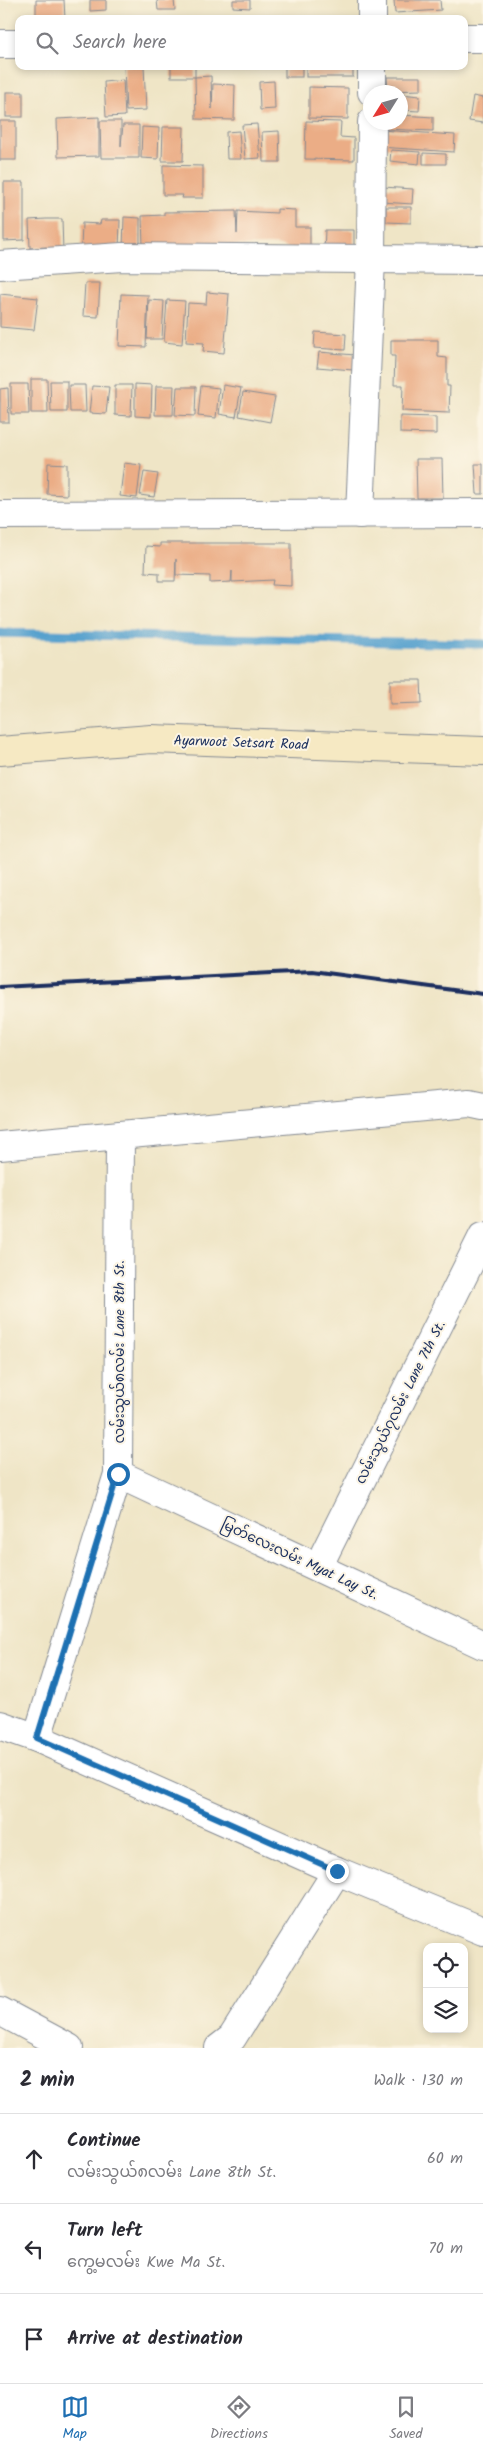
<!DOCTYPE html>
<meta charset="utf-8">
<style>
body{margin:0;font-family:Kalam,"Noto Sans Myanmar",sans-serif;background:#f2f2f3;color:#2b2b33}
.controls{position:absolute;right:15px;bottom:15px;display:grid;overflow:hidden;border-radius:10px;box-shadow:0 2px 8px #0003}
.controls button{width:45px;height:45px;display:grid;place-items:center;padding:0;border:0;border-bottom:1px solid #e1e1e2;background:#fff;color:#2b2b33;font:25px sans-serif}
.compass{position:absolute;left:363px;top:85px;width:45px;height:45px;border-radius:50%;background:#fff;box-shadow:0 2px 8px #0003;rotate:233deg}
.stop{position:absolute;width:15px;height:15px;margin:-11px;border:4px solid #1f6fb2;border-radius:50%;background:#fff}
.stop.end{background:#1f6fb2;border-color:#fff;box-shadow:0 1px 5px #0008}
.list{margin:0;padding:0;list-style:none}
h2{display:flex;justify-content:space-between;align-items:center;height:65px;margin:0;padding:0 20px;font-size:21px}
h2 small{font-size:16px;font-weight:400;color:#7c7c81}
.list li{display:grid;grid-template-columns:32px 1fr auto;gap:15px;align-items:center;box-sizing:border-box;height:90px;padding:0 20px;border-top:1px solid #e1e1e2}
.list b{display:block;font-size:19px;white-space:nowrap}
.list p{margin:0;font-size:16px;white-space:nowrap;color:#7c7c81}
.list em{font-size:16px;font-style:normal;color:#7c7c81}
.icon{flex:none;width:28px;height:28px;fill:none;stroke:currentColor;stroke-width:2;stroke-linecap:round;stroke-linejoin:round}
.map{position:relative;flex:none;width:483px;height:2048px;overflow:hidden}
.search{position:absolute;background:#fff;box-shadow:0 2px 8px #0003;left:15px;right:15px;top:15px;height:55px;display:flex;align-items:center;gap:12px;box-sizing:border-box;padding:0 18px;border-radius:10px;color:#7c7c81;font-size:19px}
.sheet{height:335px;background:#fff}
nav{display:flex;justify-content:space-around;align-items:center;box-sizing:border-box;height:70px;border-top:1px solid #e1e1e2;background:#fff;font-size:14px;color:#7c7c81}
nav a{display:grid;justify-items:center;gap:2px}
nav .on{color:#1f6fb2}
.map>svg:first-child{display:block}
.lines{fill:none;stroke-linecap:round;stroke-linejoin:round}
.stream{stroke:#56a1ce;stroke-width:9}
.building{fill:#ebad86}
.minor-casing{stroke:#858a92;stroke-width:30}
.secondary-casing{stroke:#858a92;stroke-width:30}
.minor{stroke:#fff;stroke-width:28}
.secondary{stroke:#f6e9c3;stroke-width:28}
.rail{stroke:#1b2f5e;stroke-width:4}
.route{stroke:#1f6fb2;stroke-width:6}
.labels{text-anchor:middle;stroke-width:4;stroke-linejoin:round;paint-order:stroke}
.street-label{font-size:14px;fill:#1b2f5e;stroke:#fcf5e5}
</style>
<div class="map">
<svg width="483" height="2048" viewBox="0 0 483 2048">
<rect width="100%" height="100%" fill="#fcf5e5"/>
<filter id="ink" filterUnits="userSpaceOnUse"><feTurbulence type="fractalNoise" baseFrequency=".02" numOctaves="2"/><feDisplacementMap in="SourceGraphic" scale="10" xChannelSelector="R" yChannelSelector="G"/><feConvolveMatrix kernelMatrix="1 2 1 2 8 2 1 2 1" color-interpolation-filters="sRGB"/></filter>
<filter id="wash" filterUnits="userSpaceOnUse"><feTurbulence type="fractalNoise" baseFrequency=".0096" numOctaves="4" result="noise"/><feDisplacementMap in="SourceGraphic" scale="20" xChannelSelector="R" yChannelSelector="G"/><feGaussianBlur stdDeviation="1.12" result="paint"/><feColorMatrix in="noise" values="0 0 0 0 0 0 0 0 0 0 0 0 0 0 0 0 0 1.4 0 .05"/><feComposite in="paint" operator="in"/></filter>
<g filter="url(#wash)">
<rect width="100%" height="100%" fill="#efe5c6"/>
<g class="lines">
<path class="stream" d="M0,633L483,644"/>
</g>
<g id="blocks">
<g class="building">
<path d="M36,0H64L65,19H36Z"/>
<path d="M90,0H106V10L90,11Z"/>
<path d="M157,0H174L175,10H158Z"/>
<path d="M233,0H250V8L233,7Z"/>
<path d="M394,0H440L441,10L395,13Z"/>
<path d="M124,66H144L146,110L126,111Z"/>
<rect x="171" y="66" width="24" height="11"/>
<rect x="285" y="66" width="17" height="11"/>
<rect x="306" y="66" width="47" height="11"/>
<path d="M211,76L212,109L213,84L235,85L234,120L196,119L195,77Z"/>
<path d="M387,77H421V90L388,91Z"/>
<path d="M123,80L125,116L106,117L104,82Z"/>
<path d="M274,81L275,109L260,110L259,82Z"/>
<path d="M309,87L348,88V119L309,118Z"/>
<rect x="6" y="92" width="17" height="25"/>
<path d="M401,94L420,96L419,111L401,110Z"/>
<path d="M473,96L483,98V123L469,121Z"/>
<path d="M401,115L433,117V131L385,129V122H401Z"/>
<path d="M99,117V156L58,157L57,119Z"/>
<rect x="0" y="121" width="16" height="39"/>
<path d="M100,121H121V146L123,125H139V158H101Z"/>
<path d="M306,121L341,122L340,137L354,138V160L305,159Z"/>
<path d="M257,124L260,158L245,159L242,125Z"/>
<path d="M142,127L159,128L158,159L141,158Z"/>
<path d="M163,127H184L183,161H162Z"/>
<path d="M380,130L455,135L454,152L379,147Z"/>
<path d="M239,131L241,159H227L226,132Z"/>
<path d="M279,131L280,162H263L262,132Z"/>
<path d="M391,150L420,152L419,164L390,161Z"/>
<path d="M423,153L446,154V164H423Z"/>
<path d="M163,165L203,166V198H182L183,195H163Z"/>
<path d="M4,182H24V240L4,241Z"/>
<path d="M383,187L413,189L412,204L382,202Z"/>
<path d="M386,207H411V223L386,222Z"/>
<path d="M277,209L295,210V227H310V254L276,245L143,247L142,216L164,215V212L236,211L237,234L238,211L277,213Z"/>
<path d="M124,217L140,218V248H123Z"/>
<path d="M46,219H62L63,252L46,253L47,247L30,248L29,220Z"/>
<path d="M101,220H120L119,251L81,249L82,223L100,224Z"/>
<path d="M325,230H354V252H324Z"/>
<path d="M85,283H100L98,317L83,316Z"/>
<path d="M207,292L229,294L224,353L203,351L204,343L186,342L188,303L206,304Z"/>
<path d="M0,294L38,298L34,330L0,327Z"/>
<path d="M121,294L148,295L146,347L119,346Z"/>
<path d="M149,300L164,301L162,339H147Z"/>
<path d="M167,300L185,301L182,344L164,342Z"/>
<path d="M315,332L346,334L345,350L314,348Z"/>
<path d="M391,340H438V357L447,358V386H450L449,413L402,411L403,385H394L395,356H391Z"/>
<path d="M319,352L355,355L353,370L317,367Z"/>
<path d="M31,379H47L48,413H31Z"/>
<path d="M50,381H67V412H51Z"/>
<path d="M11,384H28L29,414H11Z"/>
<path d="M135,384L152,385L151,417L135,416Z"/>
<path d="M69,385H85L86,412H70Z"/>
<path d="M115,385H132L131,416L115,415Z"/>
<path d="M223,385L241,388L236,417L219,414Z"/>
<path d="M92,386L109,387L106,414L89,413Z"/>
<path d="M156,386H174L173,415H155Z"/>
<path d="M201,386L219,388L216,418L198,416Z"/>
<path d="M177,387H196L195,416L175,415Z"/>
<path d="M8,388L9,422H0V389Z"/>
<path d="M243,392L275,397L270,422L239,416Z"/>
<path d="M400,416L436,417V434L400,433Z"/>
<path d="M416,459H442L443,498H417Z"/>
<path d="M48,463L67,464V495L47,494Z"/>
<path d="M124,463L141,465L137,498L120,496Z"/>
<path d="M475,464H483V494H477Z"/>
<path d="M144,472L158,474L154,497L140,495Z"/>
<path d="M160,543H291V586L272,585L273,580L232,582V571L231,582L210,583V576L176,575V559L175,581H159V573L145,572L146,546L160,547Z"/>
<path d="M390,680H421L422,703L390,704Z"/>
</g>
</g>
</g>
<g filter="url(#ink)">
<use href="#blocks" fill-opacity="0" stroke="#858a92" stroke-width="1"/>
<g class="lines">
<g class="minor-casing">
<g id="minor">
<path d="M372,0V19"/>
<path d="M464,38H483"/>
<path d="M0,44H19"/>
<path d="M372,92V66"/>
<path d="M0,265L122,257L483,260"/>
<path d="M360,514L371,259L372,122"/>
<path d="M0,515L483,513"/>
<path d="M0,1146L469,1103L483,1106"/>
<path d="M118,1474L483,1645"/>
<path d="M318,1567L483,1236"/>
<path d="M0,1725L37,1738L337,1871L483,1931"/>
<path d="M37,1738L118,1474L120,1135"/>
<path d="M0,2011L69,2048"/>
<path d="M219,2048L232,2038L337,1871"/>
</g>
</g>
<g class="secondary-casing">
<path id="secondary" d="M0,751L151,739L483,751"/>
</g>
<use href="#minor" class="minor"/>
<use href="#secondary" class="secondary"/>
<path class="rail" d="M0,987L312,971L483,994"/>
</g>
</g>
<g class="lines" filter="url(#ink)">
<path class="route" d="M118,1474L37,1738L337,1871"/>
</g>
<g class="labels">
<g class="street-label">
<text transform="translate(241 742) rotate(2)" y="5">Ayarwoot Setsart Road</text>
<text transform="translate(119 1352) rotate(-90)" y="5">လမ်းသွယ်၈လမ်း Lane 8th St.</text>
<text transform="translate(400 1402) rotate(-63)" y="5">လမ်းသွယ်၇လမ်း Lane 7th St.</text>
<text transform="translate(300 1559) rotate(25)" y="5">မြတ်လေးလမ်း Myat Lay St.</text>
</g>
</g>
</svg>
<div class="controls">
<button><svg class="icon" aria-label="locate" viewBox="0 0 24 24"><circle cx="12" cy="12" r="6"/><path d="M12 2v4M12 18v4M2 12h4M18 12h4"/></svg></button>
<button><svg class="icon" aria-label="layers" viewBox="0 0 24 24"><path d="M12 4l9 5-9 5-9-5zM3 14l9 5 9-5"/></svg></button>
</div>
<svg class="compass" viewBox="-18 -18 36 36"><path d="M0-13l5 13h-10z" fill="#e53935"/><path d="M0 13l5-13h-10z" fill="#7c7c81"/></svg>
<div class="stop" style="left:118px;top:1474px"></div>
<div class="stop end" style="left:337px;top:1871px"></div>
<div class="search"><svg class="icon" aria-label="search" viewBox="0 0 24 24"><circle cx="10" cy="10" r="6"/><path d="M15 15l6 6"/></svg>Search here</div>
</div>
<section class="sheet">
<h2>2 min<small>Walk · 130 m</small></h2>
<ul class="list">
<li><svg class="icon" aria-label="ahead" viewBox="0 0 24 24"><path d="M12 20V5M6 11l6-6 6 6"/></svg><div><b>Continue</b><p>လမ်းသွယ်၈လမ်း Lane 8th St.</p></div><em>60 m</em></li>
<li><svg class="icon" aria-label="left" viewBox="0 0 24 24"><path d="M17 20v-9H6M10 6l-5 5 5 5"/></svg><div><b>Turn left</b><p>ကွေ့မလမ်း Kwe Ma St.</p></div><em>70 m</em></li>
<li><svg class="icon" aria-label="arrive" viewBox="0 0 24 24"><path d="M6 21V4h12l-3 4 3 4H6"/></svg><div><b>Arrive at destination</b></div></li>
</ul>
</section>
<nav>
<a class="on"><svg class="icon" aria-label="map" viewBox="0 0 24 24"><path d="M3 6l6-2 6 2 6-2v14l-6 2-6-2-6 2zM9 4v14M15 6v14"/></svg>Map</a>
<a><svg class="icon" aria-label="directions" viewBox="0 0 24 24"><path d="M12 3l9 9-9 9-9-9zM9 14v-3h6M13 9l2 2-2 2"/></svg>Directions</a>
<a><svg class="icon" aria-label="saved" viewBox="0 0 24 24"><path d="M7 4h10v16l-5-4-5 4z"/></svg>Saved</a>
</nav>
